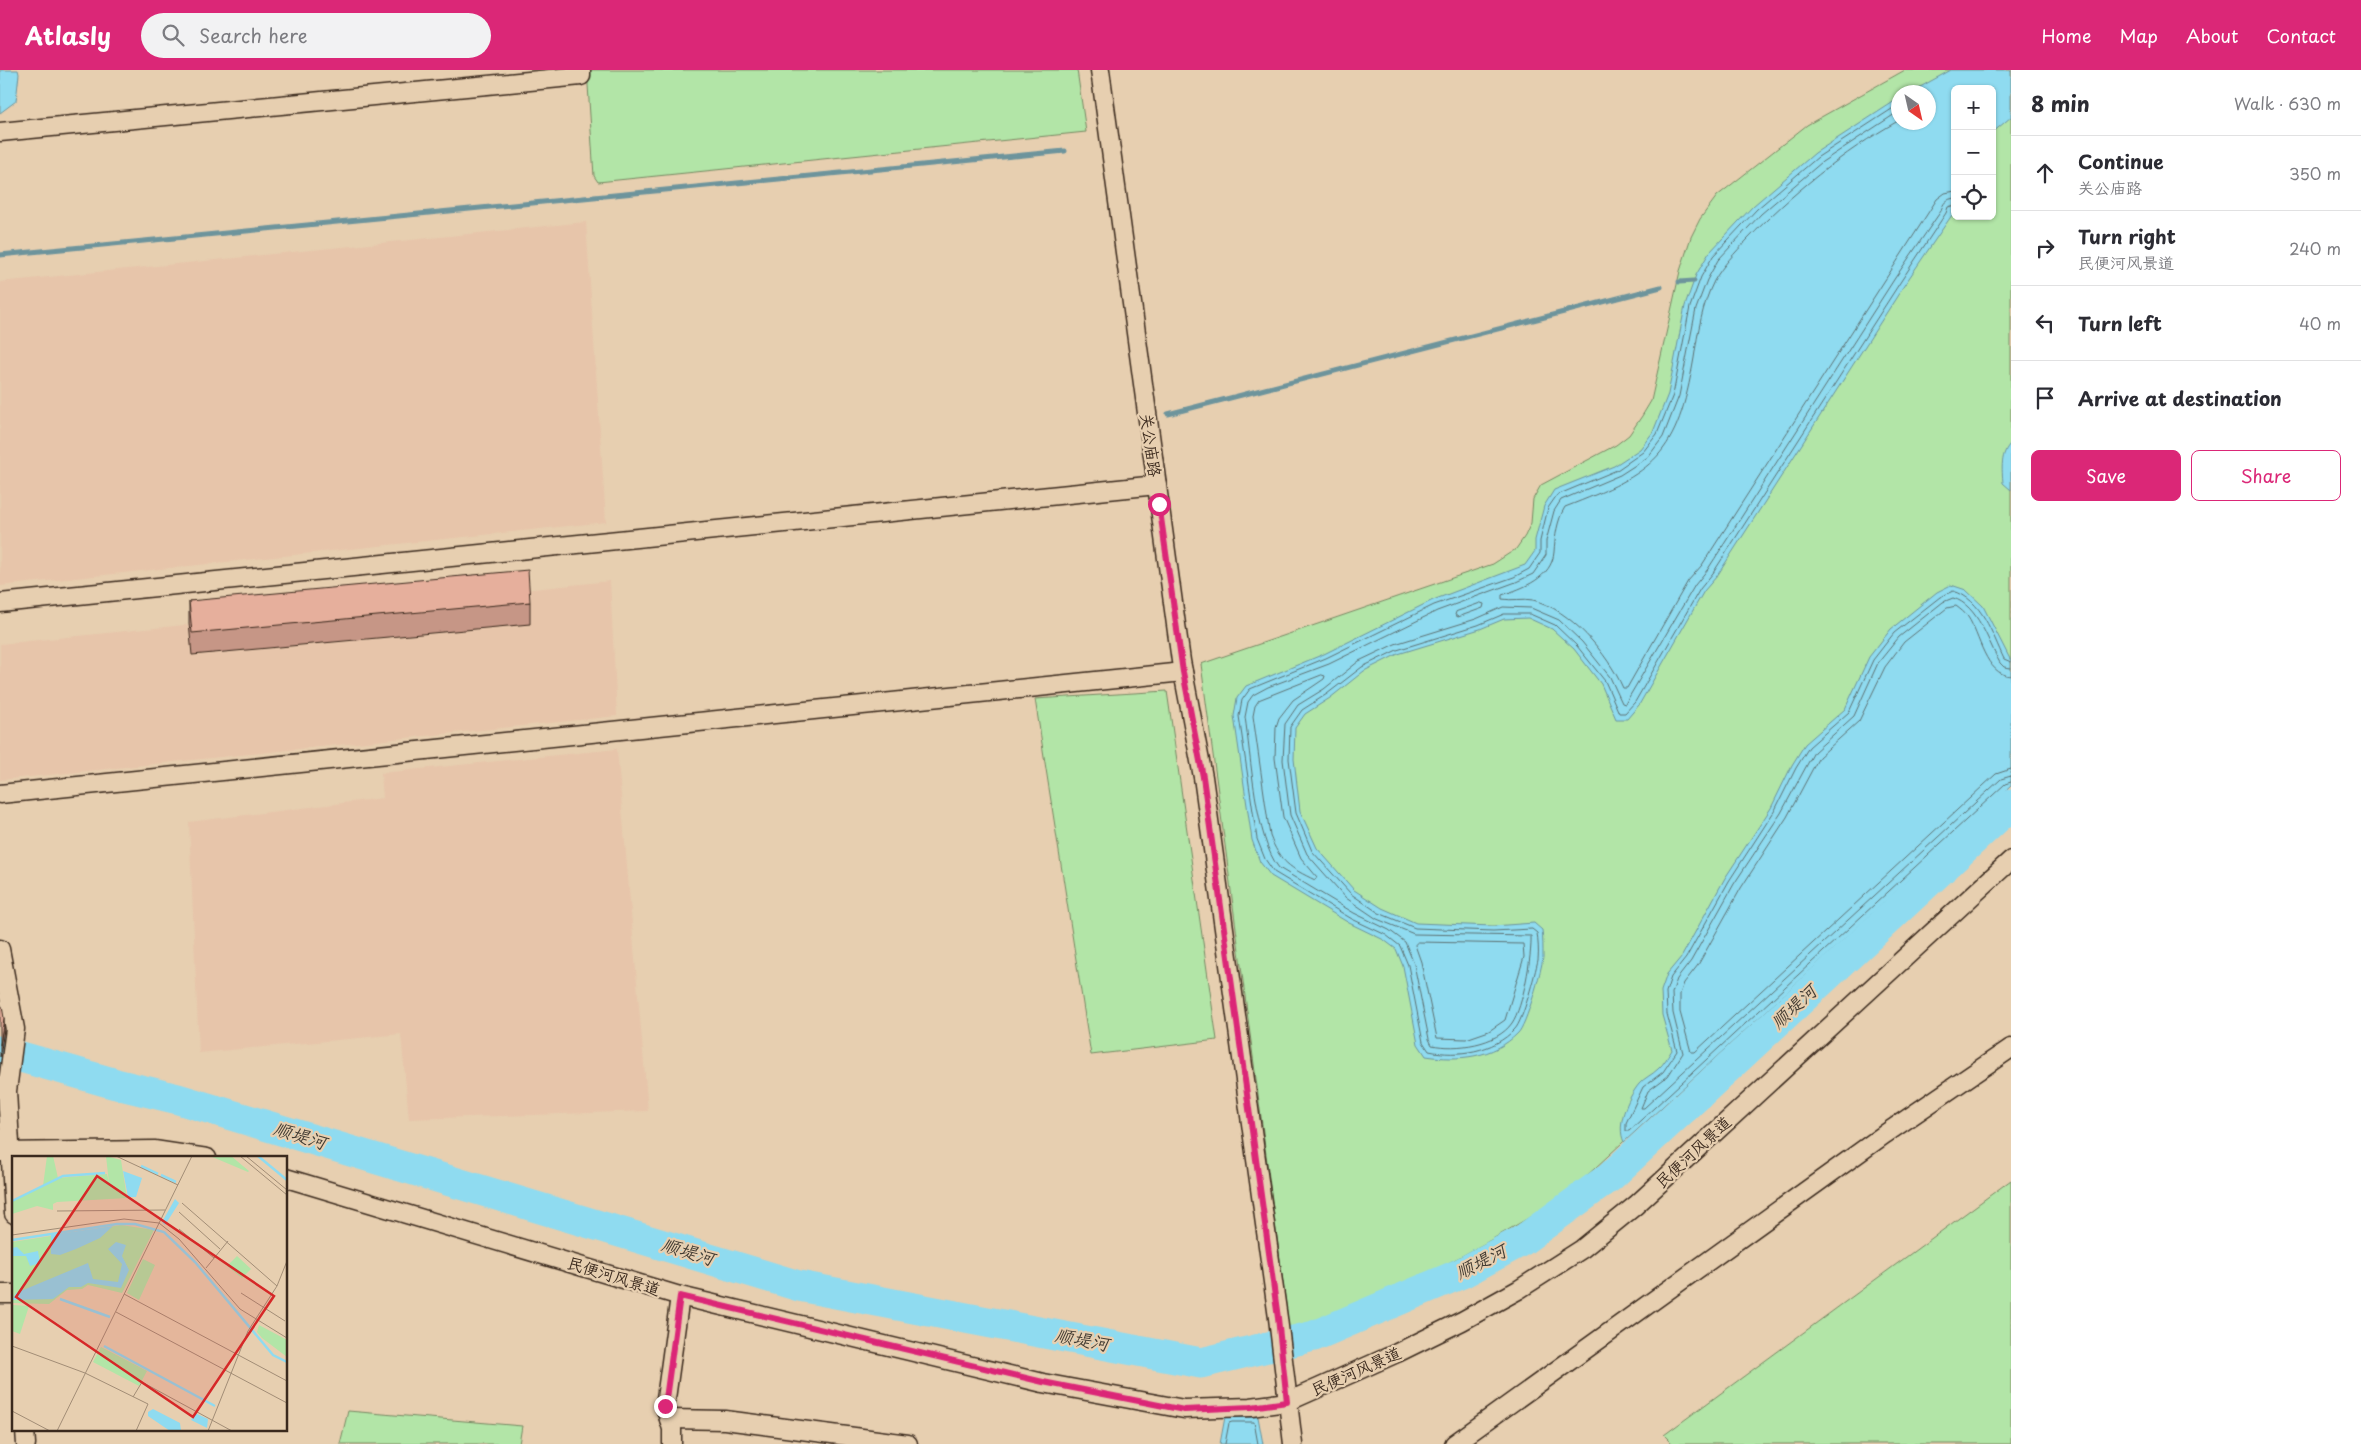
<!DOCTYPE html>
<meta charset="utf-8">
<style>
body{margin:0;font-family:"Playpen Sans","LXGW WenKai TC",sans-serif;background:#f2f2f3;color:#2b2b33}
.controls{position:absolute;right:15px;top:15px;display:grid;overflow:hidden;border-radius:8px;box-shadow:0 1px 4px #0004}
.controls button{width:45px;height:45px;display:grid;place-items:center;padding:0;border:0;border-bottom:1px solid #e1e1e2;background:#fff;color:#2b2b33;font:25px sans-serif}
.compass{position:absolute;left:1891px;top:15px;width:45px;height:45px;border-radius:50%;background:#fff;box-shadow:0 1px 4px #0004;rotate:146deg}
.stop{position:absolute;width:15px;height:15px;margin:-11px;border:4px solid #db2777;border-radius:50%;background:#fff}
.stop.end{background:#db2777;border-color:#fff;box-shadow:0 1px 5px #0008}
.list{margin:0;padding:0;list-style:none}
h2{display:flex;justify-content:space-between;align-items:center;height:65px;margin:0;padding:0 20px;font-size:21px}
h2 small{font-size:16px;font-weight:400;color:#7c7c81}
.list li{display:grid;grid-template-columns:32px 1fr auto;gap:15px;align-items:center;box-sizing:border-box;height:75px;padding:0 20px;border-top:1px solid #e1e1e2}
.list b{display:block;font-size:19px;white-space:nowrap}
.list p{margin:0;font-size:16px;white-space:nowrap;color:#7c7c81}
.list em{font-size:16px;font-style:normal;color:#7c7c81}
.actions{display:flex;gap:10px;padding:15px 20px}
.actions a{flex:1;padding:11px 0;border:1px solid #db2777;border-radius:8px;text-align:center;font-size:18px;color:#db2777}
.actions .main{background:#db2777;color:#fff}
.icon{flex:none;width:28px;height:28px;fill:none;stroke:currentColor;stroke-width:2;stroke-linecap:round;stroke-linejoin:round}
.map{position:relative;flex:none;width:2011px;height:1374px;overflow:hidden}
header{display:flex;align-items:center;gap:30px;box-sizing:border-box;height:70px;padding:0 25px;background:#db2777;color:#fff}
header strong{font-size:24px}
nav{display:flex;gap:28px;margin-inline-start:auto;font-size:18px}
.search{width:350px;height:45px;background:#f2f2f3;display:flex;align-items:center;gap:12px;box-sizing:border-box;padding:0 18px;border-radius:28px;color:#7c7c81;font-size:19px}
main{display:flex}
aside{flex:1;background:#fff}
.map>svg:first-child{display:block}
.built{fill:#e7c5aa}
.green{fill:#b2e5a7;stroke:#768862;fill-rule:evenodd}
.water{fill:#8fdbf0;stroke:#6d949c}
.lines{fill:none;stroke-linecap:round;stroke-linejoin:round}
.shore{stroke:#5d7172;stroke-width:1}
.stream{stroke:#6d949c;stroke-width:5}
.river{stroke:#8fdbf0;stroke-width:31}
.minor-casing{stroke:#3b2a1e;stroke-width:21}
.minor{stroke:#e7cfb0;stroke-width:18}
.wall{fill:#c69686;stroke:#3b2a1e}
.shaded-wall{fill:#a17a6d;stroke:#3b2a1e}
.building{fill:#e6af9c;stroke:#3b2a1e}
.route{stroke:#db2777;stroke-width:6}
.labels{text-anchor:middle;stroke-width:4.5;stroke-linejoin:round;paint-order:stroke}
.street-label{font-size:16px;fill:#3b2a1e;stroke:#e7cfb0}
.water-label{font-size:18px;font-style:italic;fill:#433c33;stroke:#e7cfb0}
.inset-river{fill:none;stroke:#8fdbf0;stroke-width:2.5}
.inset-road{fill:none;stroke:#a28d76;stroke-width:1}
.view{fill:#d62828;fill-opacity:0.15;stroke:#d62828;stroke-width:2.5}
.inset-edge{fill:none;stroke:#3b2a1e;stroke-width:2.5}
</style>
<header>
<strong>Atlasly</strong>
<div class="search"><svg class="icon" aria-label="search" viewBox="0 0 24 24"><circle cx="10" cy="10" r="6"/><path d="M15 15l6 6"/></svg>Search here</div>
<nav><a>Home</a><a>Map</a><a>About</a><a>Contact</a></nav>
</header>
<main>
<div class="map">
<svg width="2011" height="1374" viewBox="0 0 2011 1374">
<rect width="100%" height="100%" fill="#e7cfb0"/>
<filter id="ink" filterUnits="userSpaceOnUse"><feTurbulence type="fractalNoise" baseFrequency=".02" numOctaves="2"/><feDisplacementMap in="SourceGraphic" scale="10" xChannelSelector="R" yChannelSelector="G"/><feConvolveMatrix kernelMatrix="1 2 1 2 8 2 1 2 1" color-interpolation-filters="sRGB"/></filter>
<g filter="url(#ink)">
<g class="built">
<path d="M586,152L606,452L0,516V212Z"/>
<path d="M610,511L617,646L0,710V574Z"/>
<path d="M617,679L648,1041L409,1049L401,964L199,983L189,752L383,728L381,703Z"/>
</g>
<g class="green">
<path d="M587,0H1077L1086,62L598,112L594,106Z"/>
<path d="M1905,0H2011V713L1568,1123C1514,1158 1458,1190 1399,1217C1363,1234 1328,1251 1289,1258L1201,594L1493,494L1516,479L1525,466L1531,453L1533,429L1541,415L1616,375L1629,365L1642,346L1651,331L1680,201L1691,167L1700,149L1717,126L1807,55ZM1955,19H1992V146H1955ZM1898,22H1928V52H1898Z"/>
<path d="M1167,621L1217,970L1091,985L1035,629Z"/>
<path d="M2011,1110V1374H1673L1664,1365Z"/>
<path d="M348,1341L522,1356L519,1374H340Z"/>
</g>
<g class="water">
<path d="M0,0H18L19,4L16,31L0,43Z"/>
<path d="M1951,0H2011V47L1992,63V19H1955V126L1952,145L1905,214L1717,506L1704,521L1639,635L1627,649H1616L1601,614L1574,579L1552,559L1528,548L1504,549L1480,559L1398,584L1364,601L1330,628L1305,644L1295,658L1294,689L1300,741L1317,778L1354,820L1382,838L1416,853L1493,856L1534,853L1542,860C1543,869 1543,878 1543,887C1542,899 1526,956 1518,963C1494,988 1458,991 1426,986L1418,974L1403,896L1396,879L1384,870L1349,853L1271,806L1260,792L1252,770L1234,646L1237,628L1246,616L1324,584L1433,530L1525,495L1535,481V470L1544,436L1554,420L1614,396L1640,379L1653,362L1668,324L1685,236L1696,205L1709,183L1753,136L1815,83L1898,29V52H1928V22H1911Z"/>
<path d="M2011,373V420L2003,413C2002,399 2000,384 2011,373Z"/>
<path d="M1951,515L1966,520L1983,536L2011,591V716L1624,1072C1616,1055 1627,1029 1639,1014C1644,1008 1652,1005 1658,999C1664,994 1668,986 1672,980L1662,945L1661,921L1667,904L1682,886L1725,808L1771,738L1792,695L1805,674L1845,639L1869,587L1891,559L1937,522Z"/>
<path d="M1225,1347H1258L1263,1374H1220Z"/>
</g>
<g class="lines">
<g class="shore">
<path d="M1898,35L1818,87L1757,139L1713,186L1701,207L1690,237L1673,325L1657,364L1643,382L1617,400L1557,425L1548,438L1540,471V483L1529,499L1514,507L1434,535L1326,588L1250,619L1242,630L1239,646L1257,769L1265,789L1274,802L1352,849L1386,865L1400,876L1408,895L1423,972L1429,981C1457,987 1494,982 1515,959C1523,951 1535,903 1538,890C1539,881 1538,871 1537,863L1532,859L1493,861L1415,858L1379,843L1351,824L1312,781L1296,743L1289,689L1290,657L1302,640L1327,624L1362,597L1397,580L1478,555L1504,544H1530L1555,555L1577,576L1605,611L1619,643H1625L1635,632L1700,519L1713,503L1901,211L1946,143L1948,137L1955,135"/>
<path d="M1898,42L1822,92L1761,144L1718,190L1707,210L1696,239L1679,326L1663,367L1648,387L1620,405L1561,430L1554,441L1546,471V485L1533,504L1516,512L1437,541L1329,594L1268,617L1253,625L1248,632L1245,647C1251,686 1255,768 1279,798L1354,843L1389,860L1405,872L1414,894L1429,969L1432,975C1456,980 1497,975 1512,953C1523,937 1532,886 1531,866L1414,864L1377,849L1346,828L1307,784L1290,745L1283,690L1285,654L1298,635L1324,619L1359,591L1395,574L1476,549L1503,537L1531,538L1559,550L1582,572L1610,607L1622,633L1625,634L1695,515L1708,499L1895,208L1941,141C1943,133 1946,129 1955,128"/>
<path d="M1898,51C1843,82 1791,124 1747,170C1735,183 1723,195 1714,211C1702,235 1698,262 1694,288C1677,386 1656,402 1565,437C1557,450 1555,467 1554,482C1552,508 1523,518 1502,525V529C1512,531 1523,528 1533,530C1570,539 1608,584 1623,618H1627L1688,511L1702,495L1937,129L1945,123L1955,121"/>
<path d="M1481,533L1484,534L1483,538L1458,547L1455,545L1456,542Z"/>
<path d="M2011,592L2004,589C1992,564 1982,529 1953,521L1940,527L1894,563L1873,590L1849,642L1809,677L1796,698L1775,740L1729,811L1686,888L1671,907L1666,922L1667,944L1677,981L1663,1002L1643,1017L1626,1053V1061H1629L2005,714L2011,712"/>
<path d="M2011,598L2004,597L2000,593C1988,572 1978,535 1953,528L1943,532L1899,567L1878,593L1854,646L1814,682L1781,743L1734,814L1691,891L1677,909L1672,923L1673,943L1683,983L1668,1006L1648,1021L1641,1038H1644L2001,709L2011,706"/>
<path d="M1322,605L1325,606L1324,609L1293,630L1279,648L1276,657L1275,688L1283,747L1301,788L1317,807L1315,810C1290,798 1280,792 1270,766L1253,646L1255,636L1259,630Z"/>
<path d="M2011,606C1985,605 1980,565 1968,547C1965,543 1960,539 1956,536L1947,538L1904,572L1885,597L1859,651L1819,687L1787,747L1741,818L1698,895L1684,913L1680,924V942L1691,982H1695L1996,704L2011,699"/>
<path d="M1418,872L1523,874L1524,887L1505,950L1489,961L1466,969L1437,968L1421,892L1415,875Z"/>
<path d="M1225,1374L1229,1353L1232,1352H1254L1258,1374"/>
</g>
<g class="stream">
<path d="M0,185L1065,81"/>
<path d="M1679,212L1694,211"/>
<path d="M1168,344L1661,217"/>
</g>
<path class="river" d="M0,981L116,1014L178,1029L799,1216L1201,1293L1314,1266L1462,1203L1523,1170L1610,1107L2011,735"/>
<g class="minor-casing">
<g id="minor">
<path d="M1100,0L1181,591L1203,707L1278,1248L1293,1374"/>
<path d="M0,62L581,6V0"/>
<path d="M0,533L1157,415"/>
<path d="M0,724L1183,602"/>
<path d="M0,879L15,959L7,1021L14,1144"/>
<path d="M0,1082L154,1080L207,1088"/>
<path d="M286,1108L680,1226L1043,1313L1184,1339L1251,1337L1287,1332L1397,1283L1462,1251L1518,1220L1582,1179L1636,1135L2011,790"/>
<path d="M0,1224H14"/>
<path d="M669,1349L725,1350L908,1374"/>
<path d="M25,1360L26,1374"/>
<path d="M672,1374V1359L665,1336L680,1226"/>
<path d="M1454,1374L1885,1064L2011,978"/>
</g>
</g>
<use href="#minor" class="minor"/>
</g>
<path class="wall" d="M189,531L530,532V554L192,585L189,553Z"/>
<path class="shaded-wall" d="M4,948V959L0,987V975Z"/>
<g class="building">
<path d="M528,500L530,532L192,563L189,531Z"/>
<path d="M0,936H2L4,948L0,975Z"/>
</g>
</g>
<g class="lines" filter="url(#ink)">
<path class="route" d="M665,1336L680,1226L1043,1312L1184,1340L1251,1337L1287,1332L1278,1248L1203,707L1183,602L1159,434"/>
</g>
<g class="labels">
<g class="street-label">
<text transform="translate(1151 375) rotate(82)" y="6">关公庙路</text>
<text transform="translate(1693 1082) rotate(-43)" y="6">民便河风景道</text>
<text transform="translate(614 1206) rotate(17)" y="6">民便河风景道</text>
<text transform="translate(1356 1301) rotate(-24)" y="6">民便河风景道</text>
</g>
<g class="water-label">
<text transform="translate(1794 937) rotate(-43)" y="6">顺堤河</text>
<text transform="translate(300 1066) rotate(17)" y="6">顺堤河</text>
<text transform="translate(688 1182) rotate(17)" y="6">顺堤河</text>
<text transform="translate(1481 1192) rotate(-27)" y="6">顺堤河</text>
<text transform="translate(1082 1270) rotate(11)" y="6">顺堤河</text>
</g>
</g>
<g transform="translate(12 1086)">
<rect width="275" height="275" fill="#e7cfb0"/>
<path d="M35,0H41L46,22L95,18L97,27L94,0L109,4L115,42L45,46L41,48V54L25,50L0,58V45L31,30ZM198,0H219L237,15L236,16ZM109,69L142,74L110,137L76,129L70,133L55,134L37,148L0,147V86ZM225,100L239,113L230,122L215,110ZM131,103L143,109L127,144L115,137ZM0,149L17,150L8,178L0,175ZM247,169L275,184V201L250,182L245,176ZM89,191L135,215L127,230L81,206Z" fill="#b2e5a7"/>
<path d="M111,15L130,22L124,41H116ZM163,43L167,47L153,69L150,66ZM101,70L88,82L64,93L48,99L39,98V79ZM104,86L114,89L110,100L117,114L109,132L76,127L69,131H57L41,143L0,144L4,137L76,107L81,123L106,126L110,108L96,93ZM5,91L12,98L26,95L28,107L18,110L14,100H0V92ZM141,253L168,267L169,274L158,275L136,260V256ZM183,257L196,263L195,272L179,264Z" fill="#8fdbf0"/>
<path class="inset-river" d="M246,0L275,24M129,10L146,18M149,19L164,26M0,45L51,20L93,17M0,84L105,68H123L152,76L183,106L261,199L275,206M48,143L98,161M92,190L203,250"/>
<path class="inset-road" d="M104,0L166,29M228,0L275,39M234,0L275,34M170,47L265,130M45,55L153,54M167,56L208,93M167,73L202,102M0,79L112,63L147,67L167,83L228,153L275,182M194,112L216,85M229,137L273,165M112,138L275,225M104,156L275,247M0,190L73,217L136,248L124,275M121,241L130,226L220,275M0,255L38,275M45,275L180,0M196,275L236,175L265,130L275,105"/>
<path class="view" d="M85,20L262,140L181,261L4,141Z"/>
<rect width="275" height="275" class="inset-edge"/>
</g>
</svg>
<div class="controls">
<button>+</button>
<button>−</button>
<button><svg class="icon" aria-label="locate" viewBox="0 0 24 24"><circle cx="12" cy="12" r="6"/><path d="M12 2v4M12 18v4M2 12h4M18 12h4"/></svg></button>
</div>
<svg class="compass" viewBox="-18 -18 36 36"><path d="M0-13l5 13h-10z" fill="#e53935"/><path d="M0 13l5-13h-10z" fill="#7c7c81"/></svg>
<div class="stop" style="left:1159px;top:434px"></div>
<div class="stop end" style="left:665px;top:1336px"></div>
</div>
<aside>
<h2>8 min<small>Walk · 630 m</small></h2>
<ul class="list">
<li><svg class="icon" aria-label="ahead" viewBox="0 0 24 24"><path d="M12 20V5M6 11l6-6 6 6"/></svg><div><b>Continue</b><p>关公庙路</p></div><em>350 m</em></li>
<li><svg class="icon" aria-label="right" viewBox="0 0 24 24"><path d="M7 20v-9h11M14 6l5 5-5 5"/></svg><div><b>Turn right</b><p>民便河风景道</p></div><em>240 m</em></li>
<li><svg class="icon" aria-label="left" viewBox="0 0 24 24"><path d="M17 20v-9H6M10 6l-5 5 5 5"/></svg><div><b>Turn left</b></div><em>40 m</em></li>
<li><svg class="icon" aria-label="arrive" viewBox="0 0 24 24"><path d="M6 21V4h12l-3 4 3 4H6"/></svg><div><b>Arrive at destination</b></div></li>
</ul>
<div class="actions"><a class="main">Save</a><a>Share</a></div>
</aside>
</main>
